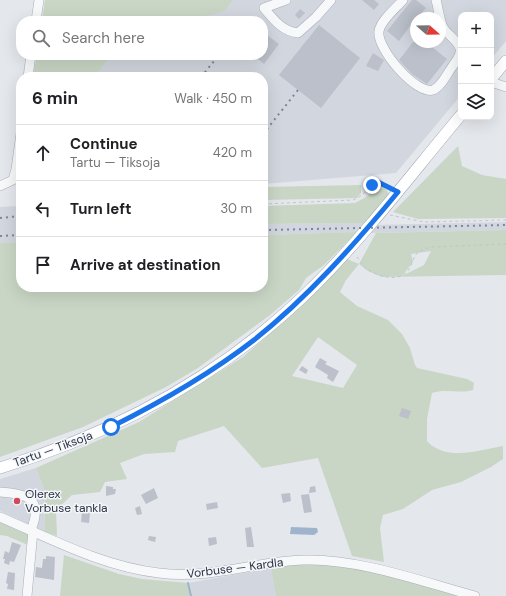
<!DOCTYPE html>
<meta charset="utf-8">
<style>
body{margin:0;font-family:"DM Sans",sans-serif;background:#f6f6f6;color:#202124}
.controls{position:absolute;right:12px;top:12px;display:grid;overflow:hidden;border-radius:8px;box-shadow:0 4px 16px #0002}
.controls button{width:36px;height:36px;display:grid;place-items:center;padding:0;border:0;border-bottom:1px solid #e0e0e0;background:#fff;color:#202124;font:20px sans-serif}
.compass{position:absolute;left:410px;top:12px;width:36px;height:36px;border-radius:50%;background:#fff;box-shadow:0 4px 16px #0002;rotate:110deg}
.stop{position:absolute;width:12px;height:12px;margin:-9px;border:3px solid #1a73e8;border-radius:50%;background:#fff}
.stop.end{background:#1a73e8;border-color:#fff;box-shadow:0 1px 4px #0008}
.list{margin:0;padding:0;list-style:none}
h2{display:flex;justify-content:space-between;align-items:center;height:52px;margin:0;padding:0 16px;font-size:17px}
h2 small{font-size:13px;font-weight:400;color:#757577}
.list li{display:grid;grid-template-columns:26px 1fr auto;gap:12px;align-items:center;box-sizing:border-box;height:56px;padding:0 16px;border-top:1px solid #e0e0e0}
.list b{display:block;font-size:15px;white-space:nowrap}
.list p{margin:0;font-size:13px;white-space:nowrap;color:#757577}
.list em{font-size:13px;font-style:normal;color:#757577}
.icon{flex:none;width:22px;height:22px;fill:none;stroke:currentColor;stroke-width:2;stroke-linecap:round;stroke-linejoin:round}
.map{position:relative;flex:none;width:506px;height:596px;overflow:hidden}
.search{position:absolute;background:#fff;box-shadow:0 4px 16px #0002;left:16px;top:16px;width:252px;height:44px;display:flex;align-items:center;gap:10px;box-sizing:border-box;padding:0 14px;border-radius:16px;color:#757577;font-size:15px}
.panel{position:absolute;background:#fff;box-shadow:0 4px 16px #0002;left:16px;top:72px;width:252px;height:220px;border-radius:16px}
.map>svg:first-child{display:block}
.built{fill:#d2d6de;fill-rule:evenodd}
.green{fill:#c9d6c5;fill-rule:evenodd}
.water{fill:#9fb4cc}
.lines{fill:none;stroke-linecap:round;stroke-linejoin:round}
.stream{stroke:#9fb4cc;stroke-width:2}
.building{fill:#bbc0ca}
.minor-casing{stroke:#a9aeb7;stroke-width:10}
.major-casing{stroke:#a3abb8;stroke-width:12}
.path{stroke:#c2c5cb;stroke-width:1;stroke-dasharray:3 3;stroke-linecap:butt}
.minor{stroke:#f7f8fa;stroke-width:9}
.major{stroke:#fff;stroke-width:11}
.rail{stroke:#7d8696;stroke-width:2;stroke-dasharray:2 4;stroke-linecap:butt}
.route{stroke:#1a73e8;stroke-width:5}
.poi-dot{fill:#d1495b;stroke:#f4f6f9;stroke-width:1.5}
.labels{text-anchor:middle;stroke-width:3;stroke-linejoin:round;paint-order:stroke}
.street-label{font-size:12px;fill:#2b3445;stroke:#f4f6f9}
.poi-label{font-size:12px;fill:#2b3445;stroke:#f4f6f9;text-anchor:start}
</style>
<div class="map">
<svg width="506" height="596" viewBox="0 0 506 596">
<rect width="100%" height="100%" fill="#e4e7ec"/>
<g class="built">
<path d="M233,0H506V41L491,59V15H461V95L396,173L263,184V77H94L112,55H263V21H171L226,10ZM416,18H440V42H416Z"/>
<path d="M21,206V242L0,243V207Z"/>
<path d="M506,222V230L369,233L375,225Z"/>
<path d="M365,223L357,232L263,235V224Z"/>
<path d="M36,468L44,489L45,532L0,511V479Z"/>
<path d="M271,568L276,596H191L188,583Z"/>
</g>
<g class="green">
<path d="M45,0H233L226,10L216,14L171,21H42Z"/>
<path d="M37,55H112L94,77H33Z"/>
<path d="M458,146L462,166L482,175L506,179V218L418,219L393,212Z"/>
<path d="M361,185V193L357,198L263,200V187Z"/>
<path d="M379,186L386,189L389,194L365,223L263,224V206L355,203L366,197Z"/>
<path d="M506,230V275L382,277L368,271L359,264L346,280L340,292L357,306L388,320L402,334L410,348L415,365L417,368L467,379L474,383L473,390C459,394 446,388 432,393L427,419V441C446,462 480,450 503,446V459L491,467L461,482L432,490L403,509L383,515L380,528L384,562L352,556L318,458L262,468L224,426L178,441L175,452L144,454L120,463L127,479L105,482L100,492L72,495L56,510L57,536L45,532L44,489L36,468L139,422L243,357L299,308L347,259L359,264L376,233ZM431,251L424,265L402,276L413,262L411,254ZM318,337L357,365L343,388L292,376Z"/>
<path d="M357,232L324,265L306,278L299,290L270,315L198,368L166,387L83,427L0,457V243L21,242V287H263V235Z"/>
<path d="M0,522L28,535V545L7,536L0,535Z"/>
<path d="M64,555L119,574L142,579L188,583L191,596H60Z"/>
<path d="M328,560L475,596H276L270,563Z"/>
</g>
<path class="water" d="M291,527L317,528L318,532L314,535L290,534Z"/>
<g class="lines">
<path class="stream" d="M188,583L191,596"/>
</g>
<g class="building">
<path d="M362,0H374L379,4L374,10Z"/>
<path d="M412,0H416L426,8L416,18L399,41L387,31Z"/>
<path d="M300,9L305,13L299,19L295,15Z"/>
<path d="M319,25L360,58L321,108L279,75Z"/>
<path d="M263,32L279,44L264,64L253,55H263Z"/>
<path d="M413,42H426L447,59L427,84L412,74L399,60Z"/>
<path d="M373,53L384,60L378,71L366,66Z"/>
<path d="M320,358L327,362L325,364L339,371L333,382L327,378L328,375L315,367Z"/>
<path d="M302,366L308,370L306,374L299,370Z"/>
<path d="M402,408L411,411L408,419L399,416Z"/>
<path d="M106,486L113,487V489H116L115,494L106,496Z"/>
<path d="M315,486L316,492L309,493L310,487Z"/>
<path d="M154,488L158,498L146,504L141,495Z"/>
<path d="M290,493L291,501L283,503L281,494Z"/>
<path d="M309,494L312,512L304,513L301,495Z"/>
<path d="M13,500L21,501L19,505L12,502Z"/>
<path d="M217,502L218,508L207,510L206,504Z"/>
<path d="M140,506L142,514L137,515L135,508Z"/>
<path d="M82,512L90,513L89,523L81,522Z"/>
<path d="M251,527L254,547H247L245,528Z"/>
<path d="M149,536L156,537L155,542L148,540Z"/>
<path d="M216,537L217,544L209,546L208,538Z"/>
<path d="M12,542L21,545L14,562L10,561L9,565L4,563L5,559H3L5,551L9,553Z"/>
<path d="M46,556L55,557L54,580L35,577L36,567L42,568L43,559H46Z"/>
<path d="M8,572L15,573L14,590L7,589L8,584L6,583Z"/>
</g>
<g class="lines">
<g class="minor-casing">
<g id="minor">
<path d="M286,0L264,8C274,20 282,31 298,33L316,17L331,0"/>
<path d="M403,0C396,8 381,20 379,31C376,48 416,95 433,90C441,87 447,74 452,67C456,61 462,55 460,48C457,39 446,34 443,27C440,22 438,7 436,0"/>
<path d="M36,21L39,0"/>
<path d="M28,77L31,55"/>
<path d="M491,82L506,87"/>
<path d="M0,186L13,180L16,169L21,133"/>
<path d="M0,492C27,494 44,498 31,530"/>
<path d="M0,517C51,539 104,567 159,573C208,580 256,561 304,560C358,558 423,582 475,596"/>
<path d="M27,596L33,531"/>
</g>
</g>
<g class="major-casing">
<g id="major">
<path d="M491,79L506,61"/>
<path d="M0,468C118,432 227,373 315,285C368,232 413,172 461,115"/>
</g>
</g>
<g class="path">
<path d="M263,204L353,200C364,196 368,187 378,182L391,187"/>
<path d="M390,215L424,222L506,220"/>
<path d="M357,257C360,261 363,266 367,269C375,275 394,281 403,275C418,265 406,252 432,247L506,244"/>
</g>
<use href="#minor" class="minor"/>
<use href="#major" class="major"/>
<g class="rail">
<path d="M201,77L219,55"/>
<path d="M263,134L298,90"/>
<path d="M0,218L21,216"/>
<path d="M263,230L506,225"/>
<path d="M0,236L21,235"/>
</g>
</g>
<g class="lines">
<path class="route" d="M111,427C161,402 210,374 254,340C308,297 354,245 398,192L378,182L372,185"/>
</g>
<circle class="poi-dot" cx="17" cy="501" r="4"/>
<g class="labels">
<g class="street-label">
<text transform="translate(53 449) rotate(-20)" y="4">Tartu — Tiksoja</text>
<text transform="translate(235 568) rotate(-7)" y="4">Vorbuse — Kardla</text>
</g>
<g class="poi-label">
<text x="25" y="498">Olerex<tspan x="25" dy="14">Vorbuse tankla</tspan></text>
</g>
</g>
</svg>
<div class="controls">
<button>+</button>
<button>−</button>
<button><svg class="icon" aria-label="layers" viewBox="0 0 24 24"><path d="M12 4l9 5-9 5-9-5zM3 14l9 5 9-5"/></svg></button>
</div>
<svg class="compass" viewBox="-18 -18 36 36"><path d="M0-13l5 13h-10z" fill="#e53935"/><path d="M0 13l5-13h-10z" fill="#757577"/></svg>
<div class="stop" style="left:111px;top:427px"></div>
<div class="stop end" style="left:372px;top:185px"></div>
<div class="search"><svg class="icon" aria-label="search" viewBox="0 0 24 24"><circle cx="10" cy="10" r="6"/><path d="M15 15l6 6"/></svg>Search here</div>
<section class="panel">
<h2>6 min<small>Walk · 450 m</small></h2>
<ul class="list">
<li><svg class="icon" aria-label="ahead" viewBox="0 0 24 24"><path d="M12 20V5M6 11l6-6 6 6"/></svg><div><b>Continue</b><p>Tartu — Tiksoja</p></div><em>420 m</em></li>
<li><svg class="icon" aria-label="left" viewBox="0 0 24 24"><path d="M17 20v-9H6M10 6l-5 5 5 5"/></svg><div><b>Turn left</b></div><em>30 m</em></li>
<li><svg class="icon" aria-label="arrive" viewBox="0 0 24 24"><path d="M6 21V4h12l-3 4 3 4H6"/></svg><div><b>Arrive at destination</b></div></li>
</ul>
</section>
</div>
